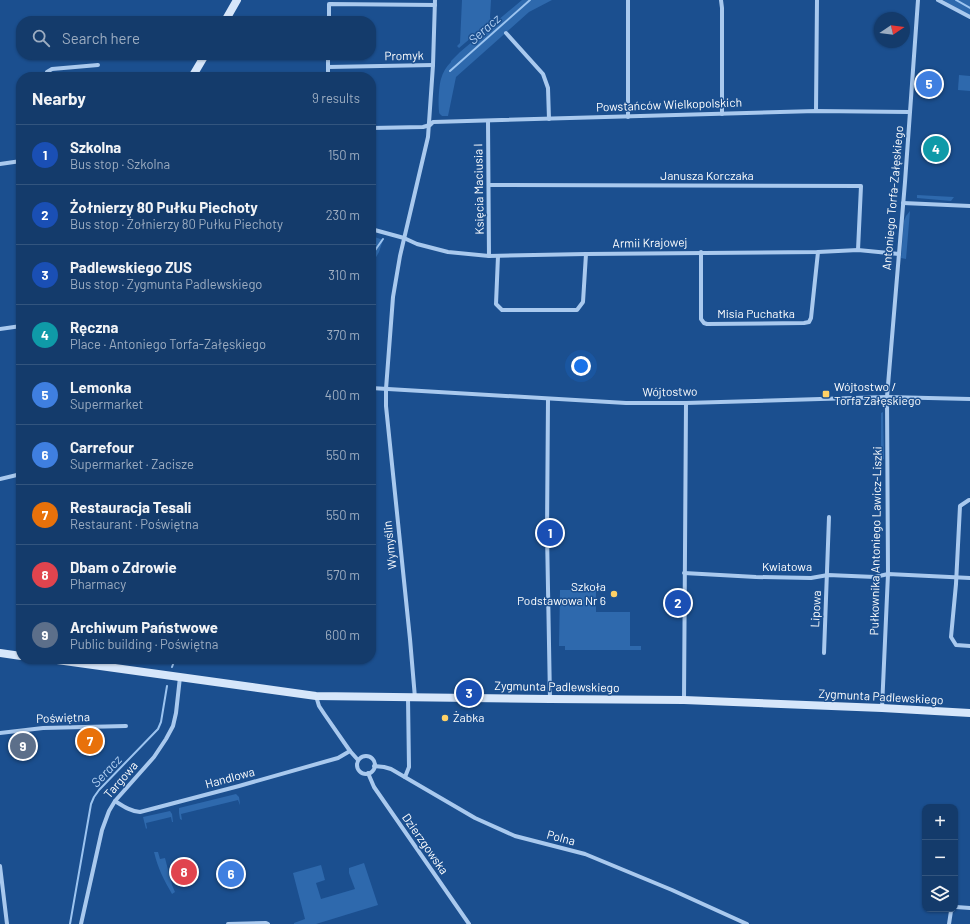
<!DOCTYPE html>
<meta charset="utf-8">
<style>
body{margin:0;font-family:Barlow,sans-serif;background:#1d4271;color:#f1f3f6}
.controls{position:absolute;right:12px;bottom:12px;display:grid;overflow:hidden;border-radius:8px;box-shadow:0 1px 3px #0004}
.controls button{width:36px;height:36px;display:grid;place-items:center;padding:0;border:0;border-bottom:1px solid #33557e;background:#143b6b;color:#f1f3f6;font:20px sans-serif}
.compass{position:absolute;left:874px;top:12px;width:36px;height:36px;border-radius:50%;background:#143b6b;box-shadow:0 1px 3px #0004;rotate:77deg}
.you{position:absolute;left:581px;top:366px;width:14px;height:14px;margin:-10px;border:3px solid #fff;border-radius:50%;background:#1a73e8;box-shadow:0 0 0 6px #1a73e833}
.badge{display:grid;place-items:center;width:26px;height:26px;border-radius:50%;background:#ffd166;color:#fff;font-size:13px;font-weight:700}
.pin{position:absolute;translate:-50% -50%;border:2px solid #fff;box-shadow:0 1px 4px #0006}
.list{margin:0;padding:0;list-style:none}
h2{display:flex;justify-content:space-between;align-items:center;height:52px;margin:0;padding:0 16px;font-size:17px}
h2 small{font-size:13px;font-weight:400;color:#9dadc1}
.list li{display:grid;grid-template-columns:26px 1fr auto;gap:12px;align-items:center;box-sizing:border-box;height:60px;padding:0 16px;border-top:1px solid #33557e}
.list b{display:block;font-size:15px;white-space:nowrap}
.list p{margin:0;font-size:13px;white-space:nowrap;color:#9dadc1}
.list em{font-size:13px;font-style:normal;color:#9dadc1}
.icon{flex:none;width:22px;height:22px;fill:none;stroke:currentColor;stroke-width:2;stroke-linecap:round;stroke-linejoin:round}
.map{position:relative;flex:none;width:970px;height:924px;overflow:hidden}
.search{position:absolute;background:#143b6b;box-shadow:0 1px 3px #0004;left:16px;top:16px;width:360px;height:44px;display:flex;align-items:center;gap:10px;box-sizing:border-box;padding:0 14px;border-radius:16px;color:#9dadc1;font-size:15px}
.panel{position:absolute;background:#143b6b;box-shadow:0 1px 3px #0004;left:16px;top:72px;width:360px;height:592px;border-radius:16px}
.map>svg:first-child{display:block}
.green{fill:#2e69ad}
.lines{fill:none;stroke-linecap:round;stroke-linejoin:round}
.stream{stroke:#9cc4f0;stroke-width:2}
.street{stroke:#a9c9ee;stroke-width:4}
.secondary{stroke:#d6e6fa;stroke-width:8}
.poi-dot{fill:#ffd166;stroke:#1b4f8f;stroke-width:1.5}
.labels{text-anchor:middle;stroke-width:3;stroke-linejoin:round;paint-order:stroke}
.street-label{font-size:12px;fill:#fff;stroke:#1b4f8f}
.poi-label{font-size:12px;fill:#fff;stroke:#1b4f8f;text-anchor:start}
.water-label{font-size:13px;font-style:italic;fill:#b5d3f5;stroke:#1b4f8f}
</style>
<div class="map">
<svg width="970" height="924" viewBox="0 0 970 924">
<rect width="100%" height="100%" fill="#1b4f8f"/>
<g class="green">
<path d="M462,0H491L490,18L492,20L459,48L457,46L460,43Z"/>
<path d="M522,0H552L529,12L456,77L448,116H442C440,114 439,114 439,111C438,103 439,85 441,79C443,72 446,67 451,62V61L460,52Z"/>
<path d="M943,0H970V16Z"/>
<path d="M959,75L970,76V91L958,90Z"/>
<path d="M917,195L954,197L951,201L917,198Z"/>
<path d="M910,211L906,259L901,258L904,221L906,216Z"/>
<path d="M372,236L383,240L379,252L371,266Z"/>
<path d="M883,412L884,459L881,460V413Z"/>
<path d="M560,590H596V612H630V646H641V650H565V646H559Z"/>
<path d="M236,794L239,797L240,804V805L238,800L181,814L182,820L180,819L179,813V808Z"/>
<path d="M170,811L172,814L173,822H172L171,817L146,823L147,828L146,829L143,817Z"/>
<path d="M154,852H158L160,859L165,858L172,885L175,892L172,894C164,880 158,869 154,852Z"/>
<path d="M364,863L378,905L316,924H294V923L305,919L293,873L321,865L325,880L316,883L321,899L355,889L349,873V868Z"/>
</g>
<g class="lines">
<g class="stream">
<path d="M956,0L970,8"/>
<path d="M450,71L530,0"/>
<path d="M371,256L383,239"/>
<path d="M172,667L175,659"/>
<path d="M70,924L91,804L94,797L99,790L158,729L161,722L167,686"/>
</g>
<g class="street">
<path d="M628,0V117"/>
<path d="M721,0L722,8V114"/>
<path d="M938,0L970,17"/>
<path d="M329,21V4L435,5"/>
<path d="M506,33L543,74L548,88L549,119"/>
<path d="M328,67L433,65"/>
<path d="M46,77L47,72L52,69L98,65"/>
<path d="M328,77V55"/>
<path d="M816,111L817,0"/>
<path d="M488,121L489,256"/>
<path d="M371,128L423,127L430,125L433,122L816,111L909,112"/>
<path d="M0,164L21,161"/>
<path d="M489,185L861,186L858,250"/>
<path d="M903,203L970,206"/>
<path d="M371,229L404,238L417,244L448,252L489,256L586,254L818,252L858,250L899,254"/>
<path d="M701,252V319L704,323L707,324L804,323L809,322L811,318L818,252"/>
<path d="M498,256L496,304L502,310H577L583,302L586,254"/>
<path d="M0,329L21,326"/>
<path d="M371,388L626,403H686L887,397L970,399"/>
<path d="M548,399L547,533L550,699"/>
<path d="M0,479L21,474"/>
<path d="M970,500H969L960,506L956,584L951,637L956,645L970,646"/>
<path d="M684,573L756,577L811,578L828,575L875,577L888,574L970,578"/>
<path d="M824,653L829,517"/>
<path d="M316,696L319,706L325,715L350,751L358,760"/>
<path d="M415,698L410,639L386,406V389L393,297L400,256L428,137L433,65L435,0"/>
<path d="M684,700L686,403"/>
<path d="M882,708L888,574L887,397L905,182L918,0"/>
<path d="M0,733L43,728L126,726"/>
<circle cx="366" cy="765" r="9"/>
<path d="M374,766L384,767L391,769L475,818L515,836L585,854L672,890L747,924"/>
<path d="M368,773L374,787L469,924"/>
<path d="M405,777L409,767L408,698"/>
<path d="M115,801C123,806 130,811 140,812L239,786L338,758L350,751"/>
<path d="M0,866L7,924"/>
<path d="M955,907H956L970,908"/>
<path d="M81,924L102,830L109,811L115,801L154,757L166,739L173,726L176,713L180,677"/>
<path d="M228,924L266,923L268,924"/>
<path d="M949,924L951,911L953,909"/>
</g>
<g class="secondary">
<path d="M225,21L237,0"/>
<path d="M192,77L205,55"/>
<path d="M0,653L21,656"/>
<path d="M50,659L316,696L550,699L684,700L882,708L970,713"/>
</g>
</g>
<g class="poi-dot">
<rect x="822" y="390" width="8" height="8" rx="2"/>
<circle cx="614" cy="594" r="4"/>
<circle cx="445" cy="718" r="4"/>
</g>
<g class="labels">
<g class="street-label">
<text transform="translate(404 56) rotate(-1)" y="4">Promyk</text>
<text transform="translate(669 105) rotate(-2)" y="4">Powstańców Wielkopolskich</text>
<text x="707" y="180">Janusza Korczaka</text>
<text transform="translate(479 189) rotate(-91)" y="4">Księcia Maciusia I</text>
<text transform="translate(893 198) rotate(-85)" y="4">Antoniego Torfa-Załęskiego</text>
<text transform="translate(650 243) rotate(-1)" y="4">Armii Krajowej</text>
<text x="756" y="318">Misia Puchatka</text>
<text transform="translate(670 392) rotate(-1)" y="4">Wójtostwo</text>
<text transform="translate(876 541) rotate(-89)" y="4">Pułkownika Antoniego Lawicz-Liszki</text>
<text transform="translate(390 545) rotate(-96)" y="4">Wymyślin</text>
<text x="787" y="571">Kwiatowa</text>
<text transform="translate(816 609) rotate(-87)" y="4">Lipowa</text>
<text transform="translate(557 687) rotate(1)" y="4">Zygmunta Padlewskiego</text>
<text transform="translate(881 697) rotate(3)" y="4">Zygmunta Padlewskiego</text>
<text transform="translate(63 718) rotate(-2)" y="4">Poświętna</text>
<text transform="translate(230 778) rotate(-15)" y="4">Handlowa</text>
<text transform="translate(121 780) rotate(-49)" y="4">Targowa</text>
<text transform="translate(561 838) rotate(15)" y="4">Polna</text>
<text transform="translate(425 844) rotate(55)" y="4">Dzierzgowska</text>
</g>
<g class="poi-label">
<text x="834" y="391">Wójtostwo /<tspan x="834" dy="14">Torfa Załęskiego</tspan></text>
<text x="606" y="591" text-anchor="end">Szkoła<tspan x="606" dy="14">Podstawowa Nr 6</tspan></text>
<text x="453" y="722">Żabka</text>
</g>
<g class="water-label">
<text transform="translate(484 29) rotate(-42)" y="5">Seracz</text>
<text transform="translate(106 771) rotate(-47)" y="5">Seracz</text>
</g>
</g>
</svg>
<div class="controls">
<button>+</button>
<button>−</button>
<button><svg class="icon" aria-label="layers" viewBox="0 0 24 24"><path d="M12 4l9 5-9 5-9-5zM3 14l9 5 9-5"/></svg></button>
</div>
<svg class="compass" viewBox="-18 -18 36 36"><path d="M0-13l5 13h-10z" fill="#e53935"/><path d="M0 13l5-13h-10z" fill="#9dadc1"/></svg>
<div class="you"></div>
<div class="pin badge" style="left:550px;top:533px;background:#1a4fb4">1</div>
<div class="pin badge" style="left:678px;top:603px;background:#1a4fb4">2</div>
<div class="pin badge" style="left:469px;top:693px;background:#1a4fb4">3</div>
<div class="pin badge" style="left:936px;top:149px;background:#0f9aa8">4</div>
<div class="pin badge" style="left:929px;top:84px;background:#3f7fe0">5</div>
<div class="pin badge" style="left:231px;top:874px;background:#3f7fe0">6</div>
<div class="pin badge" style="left:90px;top:741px;background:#e8710a">7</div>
<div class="pin badge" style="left:184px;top:872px;background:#e0444e">8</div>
<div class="pin badge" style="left:23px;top:746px;background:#5c6f8a">9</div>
<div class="search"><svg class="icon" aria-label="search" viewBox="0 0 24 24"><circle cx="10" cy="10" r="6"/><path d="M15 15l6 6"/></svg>Search here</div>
<section class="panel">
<h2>Nearby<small>9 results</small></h2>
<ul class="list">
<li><span class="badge" style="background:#1a4fb4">1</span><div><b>Szkolna</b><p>Bus stop · Szkolna</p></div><em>150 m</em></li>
<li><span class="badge" style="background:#1a4fb4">2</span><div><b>Żołnierzy 80 Pułku Piechoty</b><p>Bus stop · Żołnierzy 80 Pułku Piechoty</p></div><em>230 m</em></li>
<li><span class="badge" style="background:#1a4fb4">3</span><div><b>Padlewskiego ZUS</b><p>Bus stop · Zygmunta Padlewskiego</p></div><em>310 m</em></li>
<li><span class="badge" style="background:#0f9aa8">4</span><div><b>Ręczna</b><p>Place · Antoniego Torfa-Załęskiego</p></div><em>370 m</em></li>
<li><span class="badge" style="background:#3f7fe0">5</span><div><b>Lemonka</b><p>Supermarket</p></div><em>400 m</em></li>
<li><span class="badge" style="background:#3f7fe0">6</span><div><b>Carrefour</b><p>Supermarket · Zacisze</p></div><em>550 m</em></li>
<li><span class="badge" style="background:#e8710a">7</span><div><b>Restauracja Tesali</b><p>Restaurant · Poświętna</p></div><em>550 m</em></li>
<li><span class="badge" style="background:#e0444e">8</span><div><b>Dbam o Zdrowie</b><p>Pharmacy</p></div><em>570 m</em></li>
<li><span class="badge" style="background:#5c6f8a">9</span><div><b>Archiwum Państwowe</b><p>Public building · Poświętna</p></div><em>600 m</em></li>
</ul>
</section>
</div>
